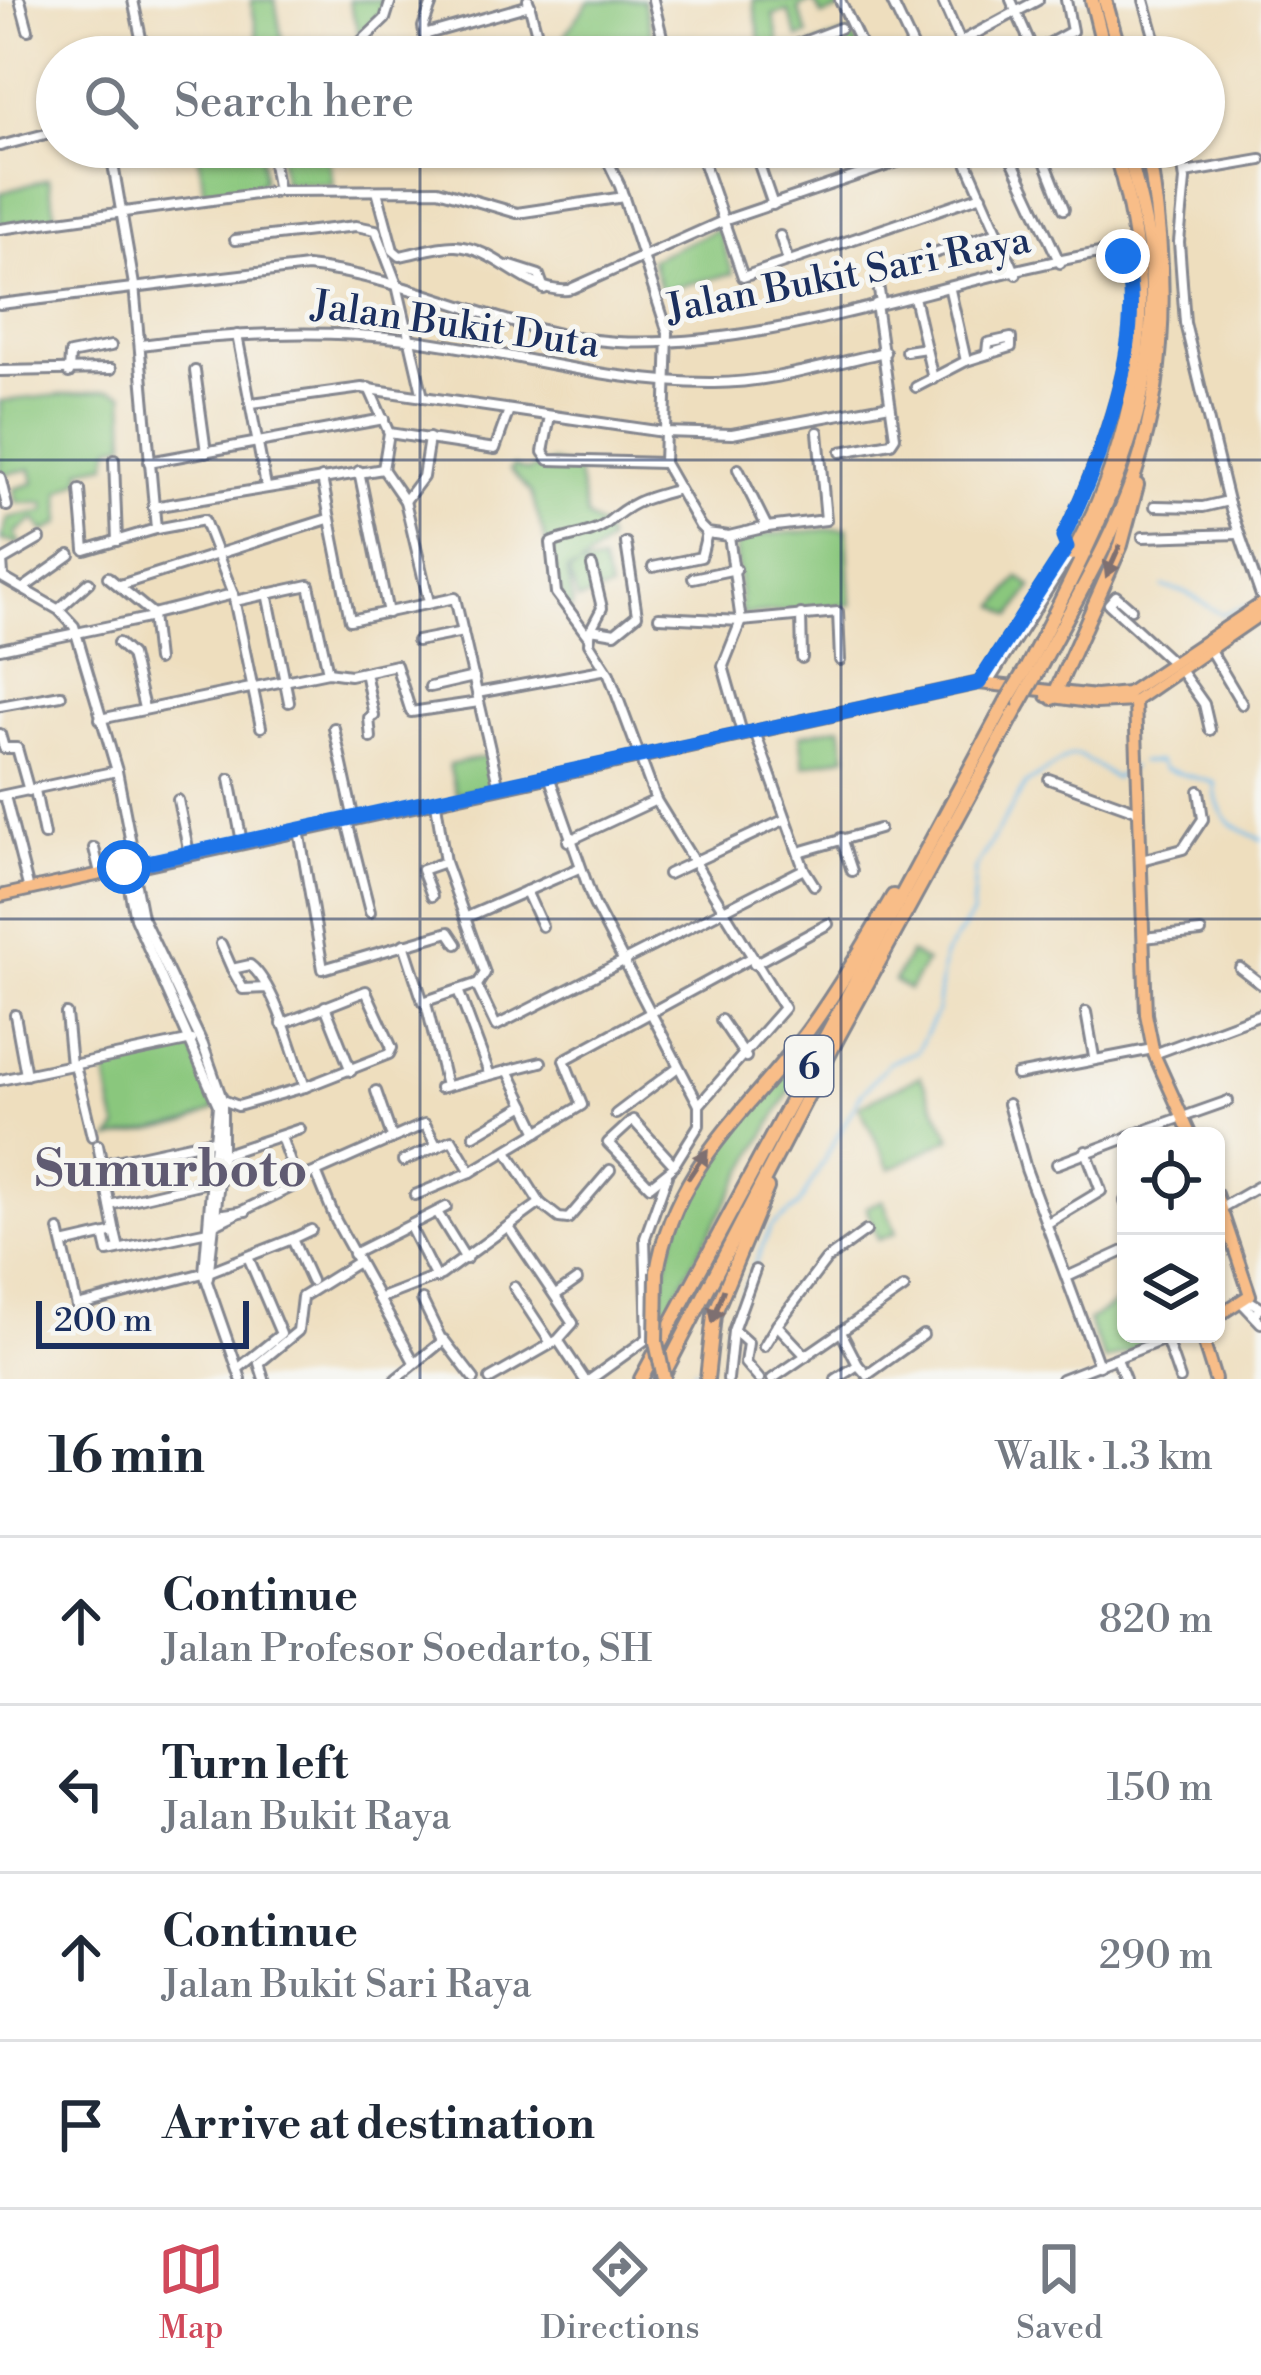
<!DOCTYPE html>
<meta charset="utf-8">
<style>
body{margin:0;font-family:"Libre Bodoni",serif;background:#f6f6f7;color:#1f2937}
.controls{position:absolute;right:36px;bottom:36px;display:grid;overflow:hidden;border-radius:18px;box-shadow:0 3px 9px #0004}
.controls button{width:108px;height:108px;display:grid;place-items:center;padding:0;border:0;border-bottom:3px solid #e0e1e3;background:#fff;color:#1f2937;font:60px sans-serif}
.scale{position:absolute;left:36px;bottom:30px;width:213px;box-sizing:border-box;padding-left:12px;border:6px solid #1b2f5e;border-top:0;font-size:33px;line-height:42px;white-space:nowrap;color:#1b2f5e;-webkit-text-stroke:9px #f6f6f2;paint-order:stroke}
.stop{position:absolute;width:36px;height:36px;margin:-27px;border:9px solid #1a73e8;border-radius:50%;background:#fff}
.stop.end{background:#1a73e8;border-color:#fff;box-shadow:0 3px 12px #0008}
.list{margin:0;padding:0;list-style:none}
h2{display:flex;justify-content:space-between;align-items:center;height:156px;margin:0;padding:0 48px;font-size:51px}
h2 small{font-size:39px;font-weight:400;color:#747a83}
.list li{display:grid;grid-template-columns:78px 1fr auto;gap:36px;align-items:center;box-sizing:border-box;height:168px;padding:0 48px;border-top:3px solid #e0e1e3}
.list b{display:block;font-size:45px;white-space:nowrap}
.list p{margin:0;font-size:39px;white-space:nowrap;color:#747a83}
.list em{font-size:39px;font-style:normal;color:#747a83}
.icon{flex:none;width:66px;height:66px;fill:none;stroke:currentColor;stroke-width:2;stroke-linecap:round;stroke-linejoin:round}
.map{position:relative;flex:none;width:1261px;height:1379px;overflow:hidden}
.search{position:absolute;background:#fff;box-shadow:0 3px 9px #0004;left:36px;right:36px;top:36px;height:132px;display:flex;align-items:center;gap:30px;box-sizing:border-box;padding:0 42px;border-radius:66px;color:#747a83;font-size:45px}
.sheet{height:828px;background:#fff}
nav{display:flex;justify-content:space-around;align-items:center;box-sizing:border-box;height:168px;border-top:3px solid #e0e1e3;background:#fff;font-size:33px;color:#747a83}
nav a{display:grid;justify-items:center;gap:6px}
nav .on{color:#d1495b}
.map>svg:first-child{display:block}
.green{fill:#8ac77d;stroke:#527b6e;stroke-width:3}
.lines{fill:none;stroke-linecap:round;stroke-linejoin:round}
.stream{stroke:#71bcea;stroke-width:3}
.minor-casing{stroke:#84868e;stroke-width:14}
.major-casing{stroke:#84868e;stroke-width:16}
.highway-casing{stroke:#84868e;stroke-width:18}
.minor{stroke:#fff;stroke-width:8}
.major{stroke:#f8bd88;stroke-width:10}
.highway{stroke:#f8bd88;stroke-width:12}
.highway-bridge-casing{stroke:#84868e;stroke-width:18;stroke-linecap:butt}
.highway-bridge{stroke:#f8bd88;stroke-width:12}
.oneway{fill:#7e6f71}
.route{stroke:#1a73e8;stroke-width:15}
.grid{fill:none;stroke:#1b2f5e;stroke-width:3;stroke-opacity:0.55}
.labels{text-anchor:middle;stroke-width:10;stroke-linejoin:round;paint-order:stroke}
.shield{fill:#f6f6f2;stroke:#5d6b8a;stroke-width:3}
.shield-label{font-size:36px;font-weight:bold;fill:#1b2f5e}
.street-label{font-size:39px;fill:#1b2f5e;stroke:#f6f6f2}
.district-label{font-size:51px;font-weight:bold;fill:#605b72;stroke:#f6f6f2}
</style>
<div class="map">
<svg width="1261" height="1379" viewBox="0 0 1261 1379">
<rect width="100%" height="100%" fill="#f6f6f2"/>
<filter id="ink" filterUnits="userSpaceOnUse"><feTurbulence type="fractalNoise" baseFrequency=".00833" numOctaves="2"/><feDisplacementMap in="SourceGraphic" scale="24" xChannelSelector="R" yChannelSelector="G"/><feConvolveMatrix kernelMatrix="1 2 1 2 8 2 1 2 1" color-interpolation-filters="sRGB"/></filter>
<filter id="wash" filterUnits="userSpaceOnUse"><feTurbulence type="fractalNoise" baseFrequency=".004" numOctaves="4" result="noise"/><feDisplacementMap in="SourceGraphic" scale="48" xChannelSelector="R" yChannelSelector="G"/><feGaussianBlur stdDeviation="2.7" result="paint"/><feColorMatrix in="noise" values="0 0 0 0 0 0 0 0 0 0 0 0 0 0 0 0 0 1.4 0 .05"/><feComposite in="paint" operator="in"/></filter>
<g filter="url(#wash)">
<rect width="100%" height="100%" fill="#eedebe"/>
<g class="green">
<path d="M251,0H275L285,57H261Z"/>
<path d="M349,0H383L381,12L359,35Z"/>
<path d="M643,0L656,49L624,57H571L563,38L589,1Z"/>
<path d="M753,0H835L840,10L822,16L813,1L798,8L808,35L798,38L788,11L773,15L779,42L762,51Z"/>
<path d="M851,32L860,52L846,57H778Z"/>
<path d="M197,147H260L264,180L254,188L205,195Z"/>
<path d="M278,147H326L333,184L284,183Z"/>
<path d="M48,179L56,217L0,225V193Z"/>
<path d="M718,229L733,274L661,290L651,259Z"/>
<path d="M110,390L124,394L126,443L111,446L107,464L82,469L81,480L60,492L61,523L44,532L35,519L15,533L21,544L1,540L8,518L45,511V503H17L14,489L34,483L31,469L0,475V401Z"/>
<path d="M552,462L577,469L587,518L604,529L608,542L579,567L601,562L610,590L578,600L569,572L577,568L567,570L573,604L568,616L531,493L510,470L513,466L528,471Z"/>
<path d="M847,528L851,605L742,615L735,537Z"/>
<path d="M1019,577L1032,587L1012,616L997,606Z"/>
<path d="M841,726L846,756L804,766L800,735Z"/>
<path d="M487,756L493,785L456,794L449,765Z"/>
<path d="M910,953L926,962L909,990L894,981Z"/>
<path d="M810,1045L807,1060L660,1321C662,1229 701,1167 760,1098C775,1081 791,1056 810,1045Z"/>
<path d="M191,1046L215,1109L187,1123L111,1139L118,1128C111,1109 109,1088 105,1065Z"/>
<path d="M920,1076L951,1138L890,1169L859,1106Z"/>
<path d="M883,1200L896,1233L878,1240L866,1207Z"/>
<path d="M1118,1302L1126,1334L1162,1338L1105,1361L1088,1321Z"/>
</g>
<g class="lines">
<g class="stream">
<path d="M1163,587L1185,592L1221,614L1248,606"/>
<path d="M1140,762H1159L1164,769L1215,783C1215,816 1232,828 1261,839"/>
<path d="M726,1329L771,1227L799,1205L861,1094L889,1063L917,1051L937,1012L944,956L972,915L975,869L1026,784L1069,756L1079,755L1115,778L1132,767"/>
<path d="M689,1379L696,1369"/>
</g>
</g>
</g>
<g filter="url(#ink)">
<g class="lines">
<g class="minor-casing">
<g id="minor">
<path d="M20,0L28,30"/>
<path d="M133,0L145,57"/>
<path d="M528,0L543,57"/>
<path d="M653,0L667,57"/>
<path d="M840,0L867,57"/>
<path d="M891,0L918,57"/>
<path d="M942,0L967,57"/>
<path d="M1011,0L1035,54"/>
<path d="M1144,0L1160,57"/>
<path d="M424,35L530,5"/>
<path d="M960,42L1038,0"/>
<path d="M345,57L385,19L391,0"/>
<path d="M429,57L423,27L433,0"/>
<path d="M665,57L708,45L716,57"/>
<path d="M764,57L840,28"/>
<path d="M1025,57L1072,31L1066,0"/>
<path d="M0,146L57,131"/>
<path d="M270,147L278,191"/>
<path d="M601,147L620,186L668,333L664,463L700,526L707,533L729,536L741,621L723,666L742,733"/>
<path d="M698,147L743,277L982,195"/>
<path d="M753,147L773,205"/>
<path d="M960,147L1016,274"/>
<path d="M1006,147L1060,263"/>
<path d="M1180,147L1185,180L1179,242L1185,323L1228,501L1261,596"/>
<path d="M1041,151L1064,209"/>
<path d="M759,159L800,147"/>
<path d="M1013,162L1049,147"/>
<path d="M1185,173L1261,160"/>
<path d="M377,191L393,250L400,256C417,253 438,245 456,246C499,249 525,293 568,290"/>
<path d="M0,229L278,191L438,190L517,213L624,197"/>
<path d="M780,236L788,261"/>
<path d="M235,240L356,226L376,230L397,285L423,397"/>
<path d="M511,266L539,275L544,289"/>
<path d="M573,288L723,221L941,147"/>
<path d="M950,290L966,361"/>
<path d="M914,297L933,379"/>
<path d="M881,303L876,272L998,232"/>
<path d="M0,304L307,267C413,277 510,336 617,342C782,350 956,273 1119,250C1159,312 1093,475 1063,537L1067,547"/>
<path d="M237,335L266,486"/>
<path d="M141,345C230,333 316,329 406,339C509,351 609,384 714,383C772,383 829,364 885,352"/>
<path d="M906,351L926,348"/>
<path d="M0,371L111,369"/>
<path d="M195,371L206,452"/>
<path d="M69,373L70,354L111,346"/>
<path d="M916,387L966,361L1011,347V338L988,343L987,353"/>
<path d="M369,388L389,433L383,469"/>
<path d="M252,403L362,388L663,432L732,434L890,405"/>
<path d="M550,416L543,452L549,460L664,463"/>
<path d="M389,433L495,449L509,410"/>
<path d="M841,452L891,443L895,437L876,304"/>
<path d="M114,460L117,541"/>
<path d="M149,462L384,419"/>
<path d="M383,469L405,501L429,602"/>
<path d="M359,471L388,613"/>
<path d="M0,477L7,506"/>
<path d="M322,478L350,620L455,598L499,788"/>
<path d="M80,490L85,550L156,529L134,285L110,147"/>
<path d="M405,501L423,477L429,438"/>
<path d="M1155,506L1203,507L1228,501"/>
<path d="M153,507L383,469"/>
<path d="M767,527L826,520L818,432"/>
<path d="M156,529L204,520L233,594L261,727"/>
<path d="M729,536L767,527L738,469"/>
<path d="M1143,537L1239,534"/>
<path d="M626,543L637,615L615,633L591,629L589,643L609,674L656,800L784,1008L699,1105"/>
<path d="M653,567L701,557L707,533"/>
<path d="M3,575L2,561L40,539"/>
<path d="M0,576L59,610L74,626L117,771L135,864"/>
<path d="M108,577L153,614L233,594"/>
<path d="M693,578L736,569"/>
<path d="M120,585L328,519"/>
<path d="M25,587L70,555"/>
<path d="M267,593L289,702"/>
<path d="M235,601L309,585L328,672"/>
<path d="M59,609L89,582"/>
<path d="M1131,609L1116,596L1109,604L1173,663"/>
<path d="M801,614L802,658"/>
<path d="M152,615L157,660"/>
<path d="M659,617L741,621L838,612L840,660"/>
<path d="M591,629L602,608L592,566"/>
<path d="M588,636L556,593L551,543C567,536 594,534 607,523C633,501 641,500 676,490"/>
<path d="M417,641L463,632"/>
<path d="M118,643L131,655L144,708"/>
<path d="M0,649L148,618"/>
<path d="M1210,650L1242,704"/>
<path d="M1180,670L1204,704L1210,730"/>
<path d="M365,672L374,716L369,718L371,738"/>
<path d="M979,683L1067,547"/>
<path d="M988,683L1071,553"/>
<path d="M430,687L474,677"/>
<path d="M477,693L602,670"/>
<path d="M0,706L61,695"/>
<path d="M100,719L328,672L350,675L396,665L411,712L479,702"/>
<path d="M334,728L354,820"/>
<path d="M0,734L4,748H17L29,791"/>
<path d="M549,776L594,904L699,1105V1125L674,1165L633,1120L608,1143L650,1186L670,1170"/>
<path d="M230,779L242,842"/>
<path d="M1049,779L1138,811"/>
<path d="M35,790L44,835"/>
<path d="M0,796L117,771"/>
<path d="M5,796L29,890"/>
<path d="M178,800L189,853"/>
<path d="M436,803L445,862"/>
<path d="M347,821L370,912"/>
<path d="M299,830L323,969L449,932L457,944"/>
<path d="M841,838L852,871"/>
<path d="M568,841L656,800"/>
<path d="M94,848L100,873"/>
<path d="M799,852L879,829"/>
<path d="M1141,860L1183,849L1203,819L1199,791"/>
<path d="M132,865L142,917L203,1045L222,1099V1155L208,1278"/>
<path d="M125,868L135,918L218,1105L204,1273L241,1379"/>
<path d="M804,869L814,885"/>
<path d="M668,874L786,819"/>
<path d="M526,891L542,926"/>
<path d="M432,896L422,870L445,862L485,973L477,985"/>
<path d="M467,917L579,868"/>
<path d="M1143,938L1201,932"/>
<path d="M221,944L232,969"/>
<path d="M404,944L423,1002L476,984L496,1026L804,869L755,732"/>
<path d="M754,964L828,924"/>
<path d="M1240,968L1261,984"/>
<path d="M458,990L489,1073"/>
<path d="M426,1003L446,1086"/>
<path d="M325,1006L351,1071"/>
<path d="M1086,1012L1094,1057"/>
<path d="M66,1014L71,1065"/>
<path d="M15,1015L26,1075"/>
<path d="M721,1020L746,1057"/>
<path d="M282,1024L366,991L392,1048L389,1054L305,1087"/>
<path d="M1154,1054L1261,1014"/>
<path d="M75,1065L92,1136"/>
<path d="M508,1070L538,1132"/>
<path d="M1017,1075L1153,1049"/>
<path d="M0,1080L192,1040"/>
<path d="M440,1088L541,1062"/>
<path d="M376,1091L392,1137"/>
<path d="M223,1100L238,1106L305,1087C294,1056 275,984 250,965L232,969L243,989L267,988"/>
<path d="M1008,1104L1026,1169L1099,1366"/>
<path d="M616,1114L678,1067"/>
<path d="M474,1135L525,1105"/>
<path d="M1129,1136L1228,1101"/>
<path d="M98,1145L115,1232"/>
<path d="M222,1155L300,1129"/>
<path d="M403,1161L452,1140L471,1172"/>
<path d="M102,1164L218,1139"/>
<path d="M1057,1164L1126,1138"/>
<path d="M316,1172L425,1124L437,1147"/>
<path d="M300,1178L316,1172L336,1221L414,1362"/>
<path d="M415,1195L471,1172L582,1105L564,1060L751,958"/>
<path d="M1125,1201L1126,1204"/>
<path d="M540,1203L559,1218L568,1219L610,1170"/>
<path d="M110,1205L212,1181"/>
<path d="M1216,1211L1261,1185"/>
<path d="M437,1212L466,1259"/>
<path d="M217,1215L246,1211"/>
<path d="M1046,1224L1101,1191L1086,1151"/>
<path d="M211,1226L298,1184L281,1137"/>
<path d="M410,1227L436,1278"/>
<path d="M59,1230L81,1323"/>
<path d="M104,1235L108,1252L208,1231"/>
<path d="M292,1239L311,1230"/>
<path d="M63,1244L115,1232L119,1249"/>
<path d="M353,1254L446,1207"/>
<path d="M1067,1277L1126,1250"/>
<path d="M514,1287L551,1343"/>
<path d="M557,1294L577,1280"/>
<path d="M378,1299L441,1275L540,1203L507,1151"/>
<path d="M422,1300L442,1341"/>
<path d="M1248,1300L1261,1308L1254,1315"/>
<path d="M1243,1304L1261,1323"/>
<path d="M77,1306L211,1271L292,1239L311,1281"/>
<path d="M738,1334L748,1343L745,1363L759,1379"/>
<path d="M1166,1339L1180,1379"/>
<path d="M558,1340L584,1379"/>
<path d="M764,1346L777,1325"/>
<path d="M806,1356L777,1325L826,1260L866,1231"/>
<path d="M1117,1359L1125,1379"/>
<path d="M858,1365L867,1375L923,1335"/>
<path d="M239,1368L281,1334L249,1259"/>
<path d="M264,1379L259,1363L298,1331L302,1297L358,1262"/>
<path d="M396,1379L444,1340L474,1379"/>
<path d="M490,1379L558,1340L573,1323L508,1226"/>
<path d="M591,1379L648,1338L645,1238L667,1176"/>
<path d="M728,1379L733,1331L755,1270"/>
<path d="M772,1379L904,1288"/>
<path d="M836,1379L858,1365L841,1332"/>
<path d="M1062,1379L1178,1334"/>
</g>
</g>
<g class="major-casing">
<g id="major">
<path d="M1047,696L1096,703L1135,701L1261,614"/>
<path d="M1135,701L1146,1014L1154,1054L1191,1136"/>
<path d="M0,896L979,683L1096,696L1128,693L1261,604"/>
<path d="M1216,1194L1250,1295L1216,1317"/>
<path d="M1201,1334L1215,1379"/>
</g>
</g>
<g class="highway-casing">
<g id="highway">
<path d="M1092,0L1106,57"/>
<path d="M1105,0L1121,57"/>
<path d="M1072,554C1143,428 1160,285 1113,147"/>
<path d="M1027,667C1095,534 1169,402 1149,247C1145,213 1135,180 1127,147"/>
<path d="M1038,671C1071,607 1112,542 1135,473C1170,368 1167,255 1147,147"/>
<path d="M1053,698L1121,545L1137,485"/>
<path d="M657,1272C674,1167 748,1111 808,1031C839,988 866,942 893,896"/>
<path d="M641,1379L1006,702"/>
<path d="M661,1379L838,1037L1020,703"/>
<path d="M707,1379L714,1315L767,1188"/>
</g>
</g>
<use href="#minor" class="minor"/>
<use href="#major" class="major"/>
<use href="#highway" class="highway"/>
<g class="highway-bridge-casing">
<g id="highway-bridge">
<path d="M1006,702L1027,667"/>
<path d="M1020,703L1038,671"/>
<path d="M657,1272L656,1342L664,1379"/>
</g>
</g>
<use href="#highway-bridge" class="highway-bridge"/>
</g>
<defs><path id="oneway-solid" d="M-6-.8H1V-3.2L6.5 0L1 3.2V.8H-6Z" transform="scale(3)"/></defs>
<g class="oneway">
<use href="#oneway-solid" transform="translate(1113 561) rotate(114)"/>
<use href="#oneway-solid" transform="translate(698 1164) rotate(-56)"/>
<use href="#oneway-solid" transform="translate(718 1306) rotate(109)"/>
</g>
</g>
<g class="lines" filter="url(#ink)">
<path class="route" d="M124,867L979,683L1067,547L1063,537C1098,465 1150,334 1123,256"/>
</g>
<path class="grid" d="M420,0V57M841,0V57M420,147V1379M841,147V1379M0,460H1261M0,919H1261"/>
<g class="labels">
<rect class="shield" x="785" y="1036" width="48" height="60" rx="9"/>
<g class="shield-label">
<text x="809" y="1079">6</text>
</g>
<g class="street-label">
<text transform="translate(848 273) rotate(-11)" y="14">Jalan Bukit Sari Raya</text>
<text transform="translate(456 323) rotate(8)" y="14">Jalan Bukit Duta</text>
</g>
<g class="district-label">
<text x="171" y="1186">Sumurboto</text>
</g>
</g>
</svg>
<div class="controls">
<button><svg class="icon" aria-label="locate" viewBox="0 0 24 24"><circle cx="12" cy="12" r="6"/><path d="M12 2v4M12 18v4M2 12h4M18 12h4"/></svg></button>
<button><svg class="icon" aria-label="layers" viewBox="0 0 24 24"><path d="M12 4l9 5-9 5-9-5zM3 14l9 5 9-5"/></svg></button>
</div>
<div class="scale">200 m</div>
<div class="stop" style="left:124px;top:867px"></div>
<div class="stop end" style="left:1123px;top:256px"></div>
<div class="search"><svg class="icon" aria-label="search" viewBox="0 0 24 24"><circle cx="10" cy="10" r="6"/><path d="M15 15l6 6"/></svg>Search here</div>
</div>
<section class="sheet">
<h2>16 min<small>Walk · 1.3 km</small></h2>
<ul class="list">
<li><svg class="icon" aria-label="ahead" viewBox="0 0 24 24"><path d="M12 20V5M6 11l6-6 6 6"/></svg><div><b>Continue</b><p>Jalan Profesor Soedarto, SH</p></div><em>820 m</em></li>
<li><svg class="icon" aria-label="left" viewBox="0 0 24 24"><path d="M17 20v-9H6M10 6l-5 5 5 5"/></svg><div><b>Turn left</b><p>Jalan Bukit Raya</p></div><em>150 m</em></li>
<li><svg class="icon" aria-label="ahead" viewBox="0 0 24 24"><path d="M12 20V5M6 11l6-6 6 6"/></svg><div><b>Continue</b><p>Jalan Bukit Sari Raya</p></div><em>290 m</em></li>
<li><svg class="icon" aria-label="arrive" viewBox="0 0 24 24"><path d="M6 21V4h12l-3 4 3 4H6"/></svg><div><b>Arrive at destination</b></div></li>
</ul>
</section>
<nav>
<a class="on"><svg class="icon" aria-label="map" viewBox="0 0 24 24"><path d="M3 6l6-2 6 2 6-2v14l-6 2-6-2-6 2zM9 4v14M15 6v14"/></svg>Map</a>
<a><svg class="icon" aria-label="directions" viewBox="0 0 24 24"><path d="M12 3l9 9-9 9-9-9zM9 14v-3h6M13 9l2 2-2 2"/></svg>Directions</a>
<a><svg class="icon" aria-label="saved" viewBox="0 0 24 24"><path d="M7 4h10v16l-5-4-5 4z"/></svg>Saved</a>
</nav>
